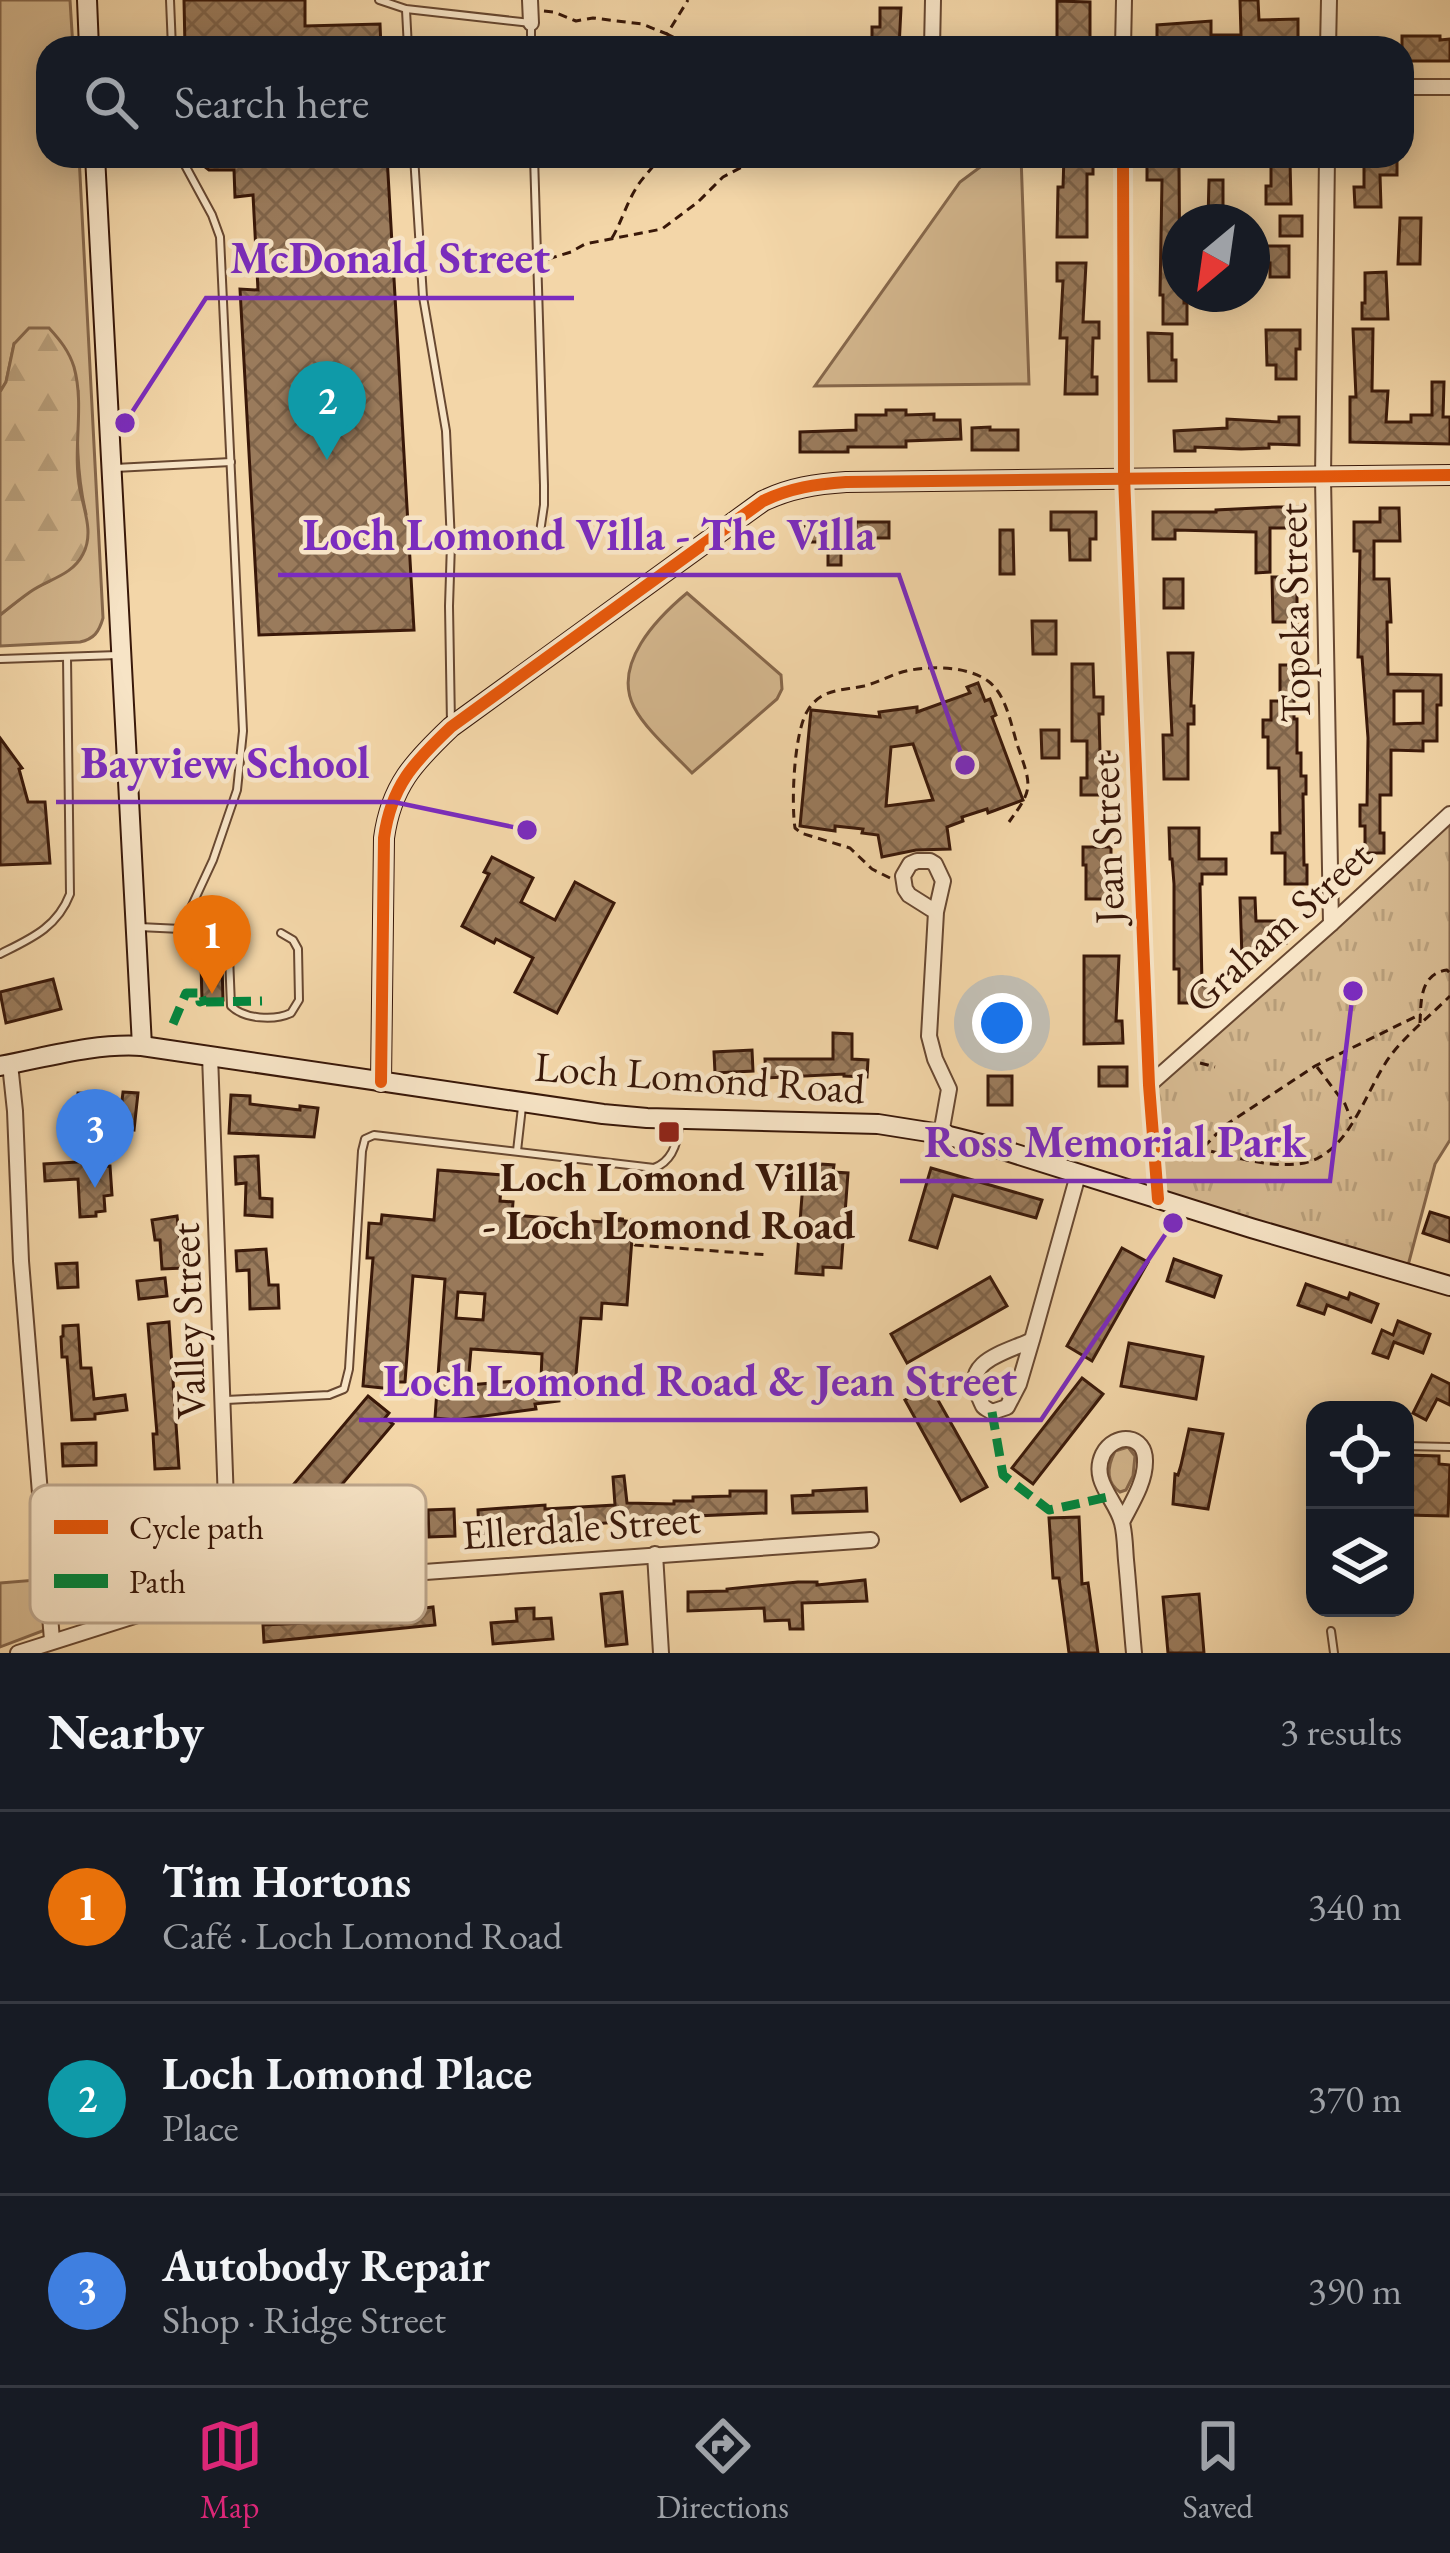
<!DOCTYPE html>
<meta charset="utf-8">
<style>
body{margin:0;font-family:"EB Garamond",serif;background:#242831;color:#f1f3f6}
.controls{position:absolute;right:36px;bottom:36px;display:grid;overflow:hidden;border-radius:24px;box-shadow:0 6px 30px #0003}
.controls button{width:108px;height:108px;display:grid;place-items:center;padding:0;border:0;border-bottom:3px solid #363941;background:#171b24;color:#f1f3f6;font:60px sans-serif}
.compass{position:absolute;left:1162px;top:204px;width:108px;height:108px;border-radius:50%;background:#171b24;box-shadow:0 6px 30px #0003;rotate:209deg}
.you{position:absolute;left:1002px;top:1023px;width:42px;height:42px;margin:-30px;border:9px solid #fff;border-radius:50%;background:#1a73e8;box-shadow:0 0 0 18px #1a73e833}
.badge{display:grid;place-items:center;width:78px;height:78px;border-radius:50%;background:#db2777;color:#fff;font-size:39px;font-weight:700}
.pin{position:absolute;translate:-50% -99px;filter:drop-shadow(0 3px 6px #0008)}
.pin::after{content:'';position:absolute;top:63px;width:42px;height:36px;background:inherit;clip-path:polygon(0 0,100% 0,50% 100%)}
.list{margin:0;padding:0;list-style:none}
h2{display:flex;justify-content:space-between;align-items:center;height:156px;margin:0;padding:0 48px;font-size:51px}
h2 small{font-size:39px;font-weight:400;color:#9ea1a6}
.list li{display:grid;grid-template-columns:78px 1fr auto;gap:36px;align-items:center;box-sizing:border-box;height:192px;padding:0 48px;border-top:3px solid #363941}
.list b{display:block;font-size:45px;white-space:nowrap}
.list p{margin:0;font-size:39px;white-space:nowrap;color:#9ea1a6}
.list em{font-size:39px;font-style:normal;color:#9ea1a6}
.icon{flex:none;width:66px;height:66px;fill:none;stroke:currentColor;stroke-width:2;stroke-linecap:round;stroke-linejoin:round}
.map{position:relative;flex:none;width:1450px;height:1653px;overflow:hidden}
.search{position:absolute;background:#171b24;box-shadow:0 6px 30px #0003;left:36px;right:36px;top:36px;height:132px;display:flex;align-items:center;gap:30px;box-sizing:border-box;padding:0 42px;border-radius:36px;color:#9ea1a6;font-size:45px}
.sheet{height:732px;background:#171b24}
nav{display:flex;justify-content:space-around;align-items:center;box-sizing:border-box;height:168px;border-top:3px solid #363941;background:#171b24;font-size:33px;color:#9ea1a6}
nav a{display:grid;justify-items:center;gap:6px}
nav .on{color:#db2777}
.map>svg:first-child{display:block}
.grass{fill:#d3b68d;stroke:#86674b;stroke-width:3}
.forest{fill:url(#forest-firs);stroke:#86674b;stroke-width:3}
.park{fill:url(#park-tufts);stroke:#86674b;stroke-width:3}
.building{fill:url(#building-cross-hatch);stroke:#391809;stroke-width:3;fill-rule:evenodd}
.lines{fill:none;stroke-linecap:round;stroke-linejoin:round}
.lane-casing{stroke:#684831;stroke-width:10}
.street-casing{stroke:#684831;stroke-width:18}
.secondary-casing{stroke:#391809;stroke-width:22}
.path{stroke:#391809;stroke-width:3;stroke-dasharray:9 6;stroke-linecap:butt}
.lane{stroke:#f7e4c6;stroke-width:6}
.street{stroke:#f7e4c6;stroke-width:14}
.secondary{stroke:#f7e4c6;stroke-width:18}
.quiet{stroke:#00873e;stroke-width:9;stroke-dasharray:18 9;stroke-linecap:butt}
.cycleway-casing{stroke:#f7e4c6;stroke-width:20}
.cycleway{stroke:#e8590c;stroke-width:12}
.poi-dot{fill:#8f2418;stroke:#f7e4c6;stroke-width:4.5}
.labels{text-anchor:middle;stroke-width:9;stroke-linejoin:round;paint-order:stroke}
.street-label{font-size:42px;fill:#391809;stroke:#f7e4c6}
.poi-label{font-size:42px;font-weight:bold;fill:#391809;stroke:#f7e4c6}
.key{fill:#f7e4c6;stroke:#bea78d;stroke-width:3}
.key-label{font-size:33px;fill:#391809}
.leader{fill:none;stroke:#7b2cbf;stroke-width:4.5}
.callout-dot{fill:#7b2cbf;stroke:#f7e4c6;stroke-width:4.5}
.callout-label{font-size:45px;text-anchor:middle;font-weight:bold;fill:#7b2cbf;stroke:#f7e4c6;stroke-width:9;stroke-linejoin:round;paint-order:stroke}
</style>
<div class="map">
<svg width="1450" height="1653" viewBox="0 0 1450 1653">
<defs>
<pattern id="forest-firs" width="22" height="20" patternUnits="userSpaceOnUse" patternTransform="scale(3)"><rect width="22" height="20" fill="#d3b68d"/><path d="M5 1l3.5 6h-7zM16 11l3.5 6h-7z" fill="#b69c78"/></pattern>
<pattern id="park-tufts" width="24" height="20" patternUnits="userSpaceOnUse" patternTransform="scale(3)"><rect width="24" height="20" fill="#d3b68d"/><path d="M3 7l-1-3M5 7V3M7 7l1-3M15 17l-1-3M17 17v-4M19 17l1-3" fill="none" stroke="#b69c78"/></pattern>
<pattern id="building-cross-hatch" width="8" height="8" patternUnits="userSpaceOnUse" patternTransform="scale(3)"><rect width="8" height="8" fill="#9a7b5c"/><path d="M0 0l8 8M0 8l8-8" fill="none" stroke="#7f644a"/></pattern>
</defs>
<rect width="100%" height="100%" fill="#f3d6a8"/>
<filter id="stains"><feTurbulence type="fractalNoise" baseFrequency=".00167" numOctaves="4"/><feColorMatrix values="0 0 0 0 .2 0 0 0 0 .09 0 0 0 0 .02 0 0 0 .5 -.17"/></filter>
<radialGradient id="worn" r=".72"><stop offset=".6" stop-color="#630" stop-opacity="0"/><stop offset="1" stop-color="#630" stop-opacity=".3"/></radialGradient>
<g class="grass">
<path d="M0,0H70L73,48H48V156H79L103,618C99,632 94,639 80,642L0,646V615L31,590L49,581L86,514C76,472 77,433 78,391L14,344L6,382L0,392Z"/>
<path d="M995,156H1021L1029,384L815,386L960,182Z"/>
<path d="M687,593L781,675L782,689L777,699L692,773C674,754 645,729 634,707C612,664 657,618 687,593Z"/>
<path d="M1128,1447L1135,1456L1133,1476L1126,1490L1120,1492C1105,1482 1108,1465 1115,1451Z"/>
<path d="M36,1580L45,1630L0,1647V1583Z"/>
</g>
<path class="forest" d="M29,328H49C60,340 69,351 74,367C85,407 72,449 80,490C84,510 94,534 83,554C72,576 48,579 30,592C20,599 10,607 0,615V392L6,382L14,344Z"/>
<path class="park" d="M1450,822V1140L1435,1164L1406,1273L1158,1199L1149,1085Z"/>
<g class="building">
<path d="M184,0H305V26L380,24L381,48H185Z"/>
<path d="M1240,0H1258L1259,20L1298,19V48H1157V25L1211,21V35H1241Z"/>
<path d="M1057,1L1090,2V48H1057Z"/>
<path d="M880,8H901L899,48H872V27H880Z"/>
<path d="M1402,36H1440V40L1450,39V61H1402Z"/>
<path d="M191,156H387L414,630L259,635L240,289L258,290L253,195L235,197L234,170H209Z"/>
<path d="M1064,156H1093V174H1087V237H1057L1058,187H1063Z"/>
<path d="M1364,156H1397V175H1380L1381,207H1355L1354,187H1364Z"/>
<path d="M1271,161H1290L1291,204H1266V186H1271Z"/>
<path d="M1147,164H1179L1180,294H1184V303H1187V324H1163V295H1160L1162,180H1147Z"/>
<path d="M1209,180H1223V221H1208Z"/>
<rect x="1280" y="216" width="22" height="20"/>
<path d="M1400,218H1421L1420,264H1398Z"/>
<path d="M1261,246H1289V277H1270V263H1261Z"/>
<path d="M1057,263H1086L1083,322H1099V338H1093L1092,377H1097V394H1065L1067,338H1060L1063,281H1057Z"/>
<path d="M1386,272L1388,319H1362V303H1365V273Z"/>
<path d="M1353,329H1373L1372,391H1388L1386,422H1411V415H1432V382H1444L1443,417H1450V444L1350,442V397H1356Z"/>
<path d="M1266,330H1300V349H1296V379H1276V365H1267Z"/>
<path d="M1148,333L1172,334V360H1176V381H1149Z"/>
<path d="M886,410H906V415L934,414V420H960L961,439L906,441V447H848V452H800V432L856,430V415H886Z"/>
<path d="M1279,417H1299V445L1269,444V448L1241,449L1195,447V451H1175L1174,431L1227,428V419L1279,422Z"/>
<path d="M990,427V430H1018V450H972V428Z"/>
<path d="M1277,507H1299V528H1270V572L1256,573V532L1175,530V539H1153V512H1216V510Z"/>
<path d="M1380,508H1399L1400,541H1374V579H1389L1391,622H1387L1388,674L1441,675V705H1437V741H1423V751L1391,750V795H1380V833H1384V853H1365V826H1360V805H1367L1368,738L1362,657H1358L1360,551H1354V522H1380ZM1394,691H1423V723L1394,724Z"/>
<path d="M1051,512H1096V539H1090V560H1070L1069,530H1051Z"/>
<path d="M856,522H889V538H841V565H828V542H804V526H856Z"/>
<path d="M1000,530H1013L1014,574H1000Z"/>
<path d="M1272,577H1297V622H1273Z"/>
<rect x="1164" y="579" width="19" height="29"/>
<path d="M1032,621H1056V654H1033Z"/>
<path d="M1168,653H1193L1191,706H1194V724H1188V779H1164L1163,735H1172Z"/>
<path d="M1072,664H1093L1094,697H1103V714H1099L1100,752H1109L1108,795H1081V778H1087V741H1072Z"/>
<path d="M1280,665H1305V683H1294V719H1297V753H1301V776H1306V794H1303L1304,865H1307V884H1285V853H1272V833H1280L1279,768H1268V737H1263V720H1271V701H1280Z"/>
<path d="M978,683L985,701L990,699L996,715L992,717L1023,800L988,813L987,809L962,817L963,821L947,827L950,849L916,850L882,857L878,835L862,833L863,829L835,826V831L800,826L811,710L880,717L879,712L917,707V712L970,693L967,687ZM913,744L933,800L886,806L891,747Z"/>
<path d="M1041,730H1059V758H1042Z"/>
<path d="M0,738L22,768L19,769L28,802H45L50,863L0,865Z"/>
<path d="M1169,828H1199V859H1226V874H1202V884H1200L1202,985H1215V1003H1179V969H1174V884L1172,859H1170Z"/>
<path d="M1083,847H1111V865H1107L1108,899H1086V865H1083Z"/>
<path d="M492,857L533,878L521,902L555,920L575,882L614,903L557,1013L515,992L533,958L496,939L494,943L462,926L489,874L484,872Z"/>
<path d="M1240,898H1255L1256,921H1286V943H1254V958H1242Z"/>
<path d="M1084,956H1119L1116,1021H1122L1123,1043L1084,1044Z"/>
<path d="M201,964H222L223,1000H202Z"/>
<path d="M53,979L61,1009L6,1023L0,992Z"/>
<path d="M833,1033L852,1034V1059L868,1060L867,1077L844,1076V1074L766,1078L765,1059H833Z"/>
<path d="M752,1050L753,1071L715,1073L714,1052Z"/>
<rect x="1099" y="1067" width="28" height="19"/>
<rect x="988" y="1076" width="24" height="29"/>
<path d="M123,1092L138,1093L134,1130L119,1127Z"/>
<path d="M78,1093L98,1094L94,1133L75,1131Z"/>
<path d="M231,1095L250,1096V1104L300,1110V1106L318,1108L314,1137L229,1133Z"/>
<path d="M258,1156L260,1198L272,1199V1217L245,1215L246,1183L236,1184L235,1157Z"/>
<path d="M94,1161V1167L110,1166L112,1195L104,1196L105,1211L96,1212V1216L80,1217L78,1179L45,1181L44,1164Z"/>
<path d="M820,1164L834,1165L833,1172L848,1173L841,1268L823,1267V1275L796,1273L804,1170L819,1171Z"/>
<path d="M931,1168L1042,1200L1036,1218L953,1195L937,1248L910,1240Z"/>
<path d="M438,1170L502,1175L500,1201L513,1202L512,1215L603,1222V1219L626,1221L625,1224L633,1225L627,1305L602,1303L601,1319L581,1318L574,1397L559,1395V1401L535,1404L536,1409L455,1420L435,1418L445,1279L413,1276L405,1382H393V1389L363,1386L373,1258H367L369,1223L381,1224L382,1215L434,1220ZM458,1292L485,1294L483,1320L456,1318ZM471,1349L542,1354L541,1379L468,1385Z"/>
<path d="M1430,1212L1450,1218V1242L1423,1233Z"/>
<path d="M177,1216L183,1268L162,1269L160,1240H155L152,1220Z"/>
<path d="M1122,1248L1148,1262L1092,1361L1067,1346Z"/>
<path d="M266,1249L269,1285H278L279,1308L250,1309L249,1270L237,1271L236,1251Z"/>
<path d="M1174,1259L1221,1276L1214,1297L1167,1281Z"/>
<path d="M77,1263L78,1287L58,1288L56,1264Z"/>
<path d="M990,1277L1007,1306L907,1363L891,1334Z"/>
<path d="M165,1278L167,1296L139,1299L137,1281Z"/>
<path d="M1306,1284L1348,1299L1350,1293L1378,1304L1371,1322L1327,1305L1324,1314L1298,1305Z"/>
<path d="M1398,1321L1430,1334L1423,1353L1394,1342L1388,1358L1373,1353L1382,1330L1393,1335Z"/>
<path d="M169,1322L179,1468L155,1469L153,1434H157L148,1324Z"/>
<path d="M78,1325L81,1368H91L94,1399L125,1395L127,1410L95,1414V1419L72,1420L67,1357H62L61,1337L63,1336V1326Z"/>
<path d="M1129,1343L1203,1357L1196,1399L1121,1386Z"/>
<path d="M1432,1375L1450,1384V1405L1437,1399L1426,1420L1413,1413Z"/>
<path d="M1082,1378L1103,1394L1033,1484L1012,1468Z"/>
<path d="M930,1386L987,1487L961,1501L905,1400Z"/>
<path d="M368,1396L389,1413L385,1418L393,1424L289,1547L261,1523Z"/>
<path d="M1189,1429L1223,1434L1208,1509L1173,1504L1175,1474L1178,1475L1181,1465Z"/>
<path d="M96,1443V1465L63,1466L62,1444Z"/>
<path d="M1405,1455L1439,1456V1464L1450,1465L1448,1516L1405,1515Z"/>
<path d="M624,1476L627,1503L674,1504V1501H693V1497L730,1496V1491H766V1513L696,1516V1522H617L479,1534L478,1510L545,1505V1509L615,1505L613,1477Z"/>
<path d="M866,1488L867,1511L793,1513L792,1496L813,1495V1491Z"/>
<path d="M454,1509L455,1536L429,1537L428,1510Z"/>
<path d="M1079,1517L1082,1584L1088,1583L1098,1653H1069L1059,1578H1053L1049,1518Z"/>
<path d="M865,1580L867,1601L802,1603L803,1629H790L789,1620L765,1621L764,1608L688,1611V1592L727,1591V1589L798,1582H817V1585Z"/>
<path d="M622,1592L627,1644L606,1646L601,1594Z"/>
<path d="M1199,1594L1204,1653H1168L1163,1597Z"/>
<path d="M433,1607L435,1625L264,1642L263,1625L305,1623Z"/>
<path d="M534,1608V1619L551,1618L553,1639L493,1644L491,1623L517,1621L516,1609Z"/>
</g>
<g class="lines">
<g class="lane-casing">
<g id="lane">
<path d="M170,0L172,48"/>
<path d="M379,0L406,9L531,23V48"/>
<path d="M406,10L408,48"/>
<path d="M414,156L423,297L446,431L451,543L449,606L451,724"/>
<path d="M115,468L231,462"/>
<path d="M451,543L539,539L544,505V485L534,156"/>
<path d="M0,659L118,655"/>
<path d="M139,927L181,929L213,860L237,790L243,731L220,237L212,215L180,156"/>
<path d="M228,931L231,1006C244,1019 274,1021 291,1013L299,1000L298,949L293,940L281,933"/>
<path d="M0,954C30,939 57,928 70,894L67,657"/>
<path d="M517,1151L522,1107"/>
<path d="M226,1400L329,1395L344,1389L349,1369L362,1151L365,1139L374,1135L654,1168C673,1161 678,1142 679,1124"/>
<path d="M1405,1446L1450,1447"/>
<path d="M1331,1631L1334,1653"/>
</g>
</g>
<g class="street-casing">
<g id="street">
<path d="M530,0L531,23"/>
<path d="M932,48L933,0"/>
<path d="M1123,48L1124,0"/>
<path d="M1328,48L1329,0"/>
<path d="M1402,87H1450"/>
<path d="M1123,156L1124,477L1149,1085L1158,1199"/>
<path d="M1327,156L1323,478L1331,924"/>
<path d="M936,912L909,895L905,889L903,876L910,864L917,861H930L935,864L943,881L936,912L929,1036L935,1059L949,1089L941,1134"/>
<path d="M210,1055L229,1586"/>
<path d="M10,1064L15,1111L21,1261L52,1640"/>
<path d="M1149,1085L1331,924L1450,814"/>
<path d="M1032,1340L1019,1384L1007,1407L992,1412C981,1405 985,1410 979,1397C961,1361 1005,1353 1032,1340L1078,1175"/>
<path d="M1122,1522C1131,1504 1145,1483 1145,1462C1146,1434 1115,1432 1103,1454C1090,1481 1116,1499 1122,1523C1125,1534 1125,1549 1126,1560C1129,1591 1131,1622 1134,1653"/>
<path d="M655,1554L661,1653"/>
<path d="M18,1653L229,1586L871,1540"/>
</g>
</g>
<g class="secondary-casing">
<g id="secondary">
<path d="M87,0L89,48"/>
<path d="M95,156L142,1046"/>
<path d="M0,1066C48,1057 94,1043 142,1046L603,1114L647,1118L878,1124L941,1134L997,1148L1251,1228L1450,1286"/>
<path d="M381,1082L384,838C391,786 414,762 451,727L763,501C790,488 816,484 846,482L1450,475"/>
</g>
</g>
<g class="path">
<path d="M544,11L554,12L576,21L593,18L642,24L667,34L688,0"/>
<path d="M662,48L667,34L694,48"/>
<path d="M612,238C621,223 626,205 635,190C642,177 653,169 660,156"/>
<path d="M548,259L571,252L585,244L662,229L698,202L723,177L763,156"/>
<path d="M890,878L872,869L850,848L801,833L795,828C791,802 794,731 808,710C822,688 841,691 864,686C876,683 887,677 899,673C924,665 966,665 988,681C1007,695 1011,726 1018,747C1032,787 1033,789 1009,822"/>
<path d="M1420,1023C1421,1000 1420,974 1447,970L1450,973"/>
<path d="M1200,1063L1215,1067"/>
<path d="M1317,1067L1345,1104L1351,1119"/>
<path d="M1167,1145L1179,1144C1218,1151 1259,1168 1298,1164C1350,1158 1364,1091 1391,1055C1408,1033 1430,1016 1450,996"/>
<path d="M1204,1147L1224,1126L1315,1066L1421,1014"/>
<path d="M615,1218L636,1221L635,1245L769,1255"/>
<path d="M615,1218L616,1204"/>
</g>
<use href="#lane" class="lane"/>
<use href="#street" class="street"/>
<use href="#secondary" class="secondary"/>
<g class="quiet">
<path d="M206,1002L262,1001"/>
<path d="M173,1024L186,993H199L200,1002L207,1000"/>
<path d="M992,1412L1003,1475L1049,1510L1108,1497"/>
</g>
<g class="cycleway-casing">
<g id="cycleway">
<path d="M1123,156L1124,477L1149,1085L1158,1199"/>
<path d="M381,1082L384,838C391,786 414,762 451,727L763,501C790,488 816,484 846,482L1450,475"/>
</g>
</g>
<use href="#cycleway" class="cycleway"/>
</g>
<rect class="poi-dot" x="657" y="1120" width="24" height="24" rx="6"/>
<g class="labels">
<g class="street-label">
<text transform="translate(1293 613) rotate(-91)" y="15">Topeka Street</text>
<text transform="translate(1106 839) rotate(-92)" y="15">Jean Street</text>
<text transform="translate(1278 926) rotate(-42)" y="15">Graham Street</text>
<text transform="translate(700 1077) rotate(4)" y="15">Loch Lomond Road</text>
<text transform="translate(187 1321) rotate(-92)" y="15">Valley Street</text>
<text transform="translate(581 1526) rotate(-4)" y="15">Ellerdale Street</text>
</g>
<g class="poi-label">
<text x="669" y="1191">Loch Lomond Villa<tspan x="669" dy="48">- Loch Lomond Road</tspan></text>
</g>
</g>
<rect x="30" y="1485" width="396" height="138" rx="18" class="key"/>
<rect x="54" y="1520" width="54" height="14" fill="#e8590c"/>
<rect x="54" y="1574" width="54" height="14" fill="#00873e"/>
<g class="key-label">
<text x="129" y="1539">Cycle path</text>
<text x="129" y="1593">Path</text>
</g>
<path class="leader" d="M125 423L206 298H574M965 765L899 575H278M527 830L394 802H56M1353 991L1330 1181H900M1173 1223L1041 1420H359"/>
<g class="callout-dot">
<circle cx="125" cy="423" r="12"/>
<circle cx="965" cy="765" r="12"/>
<circle cx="527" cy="830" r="12"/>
<circle cx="1353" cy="991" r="12"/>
<circle cx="1173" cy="1223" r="12"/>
</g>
<g class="callout-label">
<text x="390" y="273">McDonald Street</text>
<text x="589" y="550">Loch Lomond Villa - The Villa</text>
<text x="225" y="778">Bayview School</text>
<text x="1115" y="1157">Ross Memorial Park</text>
<text x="700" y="1396">Loch Lomond Road &amp; Jean Street</text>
</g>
<rect width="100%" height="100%" filter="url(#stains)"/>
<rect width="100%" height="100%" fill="url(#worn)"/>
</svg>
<div class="controls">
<button><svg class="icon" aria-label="locate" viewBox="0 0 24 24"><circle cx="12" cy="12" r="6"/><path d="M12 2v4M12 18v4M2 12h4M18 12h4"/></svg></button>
<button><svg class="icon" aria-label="layers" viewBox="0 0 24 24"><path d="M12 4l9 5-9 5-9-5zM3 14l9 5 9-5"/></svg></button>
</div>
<svg class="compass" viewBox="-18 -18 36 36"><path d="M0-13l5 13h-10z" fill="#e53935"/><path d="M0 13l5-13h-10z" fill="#9ea1a6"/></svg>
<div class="you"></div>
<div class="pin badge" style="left:212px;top:994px;background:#e8710a">1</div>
<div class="pin badge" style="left:327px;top:460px;background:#0f9aa8">2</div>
<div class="pin badge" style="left:95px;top:1188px;background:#3f7fe0">3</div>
<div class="search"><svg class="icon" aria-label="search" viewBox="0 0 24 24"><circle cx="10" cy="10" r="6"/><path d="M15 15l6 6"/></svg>Search here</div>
</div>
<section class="sheet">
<h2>Nearby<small>3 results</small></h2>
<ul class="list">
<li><span class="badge" style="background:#e8710a">1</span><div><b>Tim Hortons</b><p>Café · Loch Lomond Road</p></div><em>340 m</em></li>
<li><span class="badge" style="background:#0f9aa8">2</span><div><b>Loch Lomond Place</b><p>Place</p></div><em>370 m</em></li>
<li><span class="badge" style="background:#3f7fe0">3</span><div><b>Autobody Repair</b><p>Shop · Ridge Street</p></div><em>390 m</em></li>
</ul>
</section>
<nav>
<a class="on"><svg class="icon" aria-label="map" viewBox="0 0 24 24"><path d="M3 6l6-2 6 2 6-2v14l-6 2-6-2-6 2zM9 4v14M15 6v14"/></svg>Map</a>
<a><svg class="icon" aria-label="directions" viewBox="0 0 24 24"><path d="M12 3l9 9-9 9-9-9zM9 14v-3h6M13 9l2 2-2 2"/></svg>Directions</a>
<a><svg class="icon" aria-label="saved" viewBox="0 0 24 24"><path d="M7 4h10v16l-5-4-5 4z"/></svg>Saved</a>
</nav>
